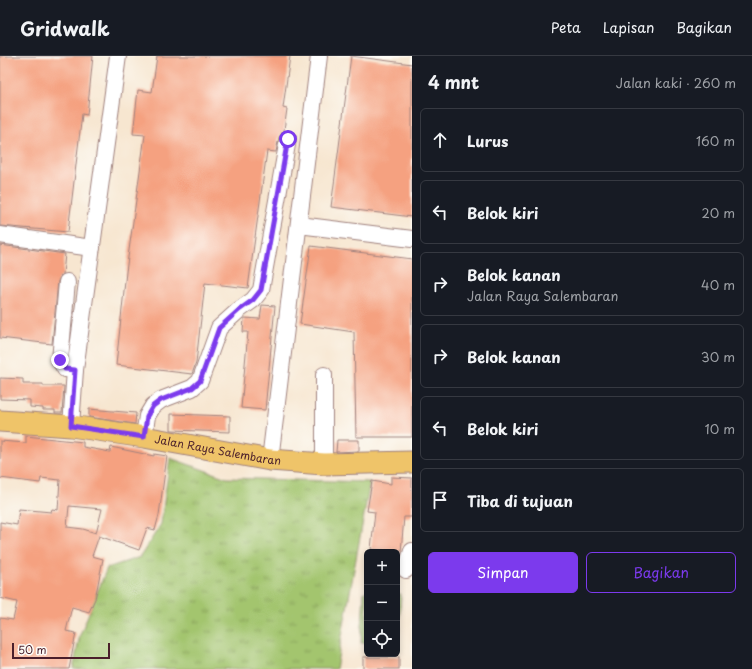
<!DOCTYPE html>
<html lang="id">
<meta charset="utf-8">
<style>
body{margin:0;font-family:"Playpen Sans",sans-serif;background:#20242c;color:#f1f3f6}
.controls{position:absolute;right:12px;bottom:12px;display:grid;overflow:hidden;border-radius:6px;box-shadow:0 2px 6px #0003}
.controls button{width:36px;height:36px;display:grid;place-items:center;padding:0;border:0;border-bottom:1px solid #363941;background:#171b24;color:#f1f3f6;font:20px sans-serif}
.scale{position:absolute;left:12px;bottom:10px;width:98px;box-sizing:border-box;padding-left:4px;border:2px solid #4a1f2b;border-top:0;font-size:11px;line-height:14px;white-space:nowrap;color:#4a1f2b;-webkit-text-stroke:3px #fdfcf7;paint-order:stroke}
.stop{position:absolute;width:12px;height:12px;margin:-9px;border:3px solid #7c3aed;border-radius:50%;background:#fff}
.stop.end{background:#7c3aed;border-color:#fff;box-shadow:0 1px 4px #0008}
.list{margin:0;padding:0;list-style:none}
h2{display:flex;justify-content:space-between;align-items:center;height:52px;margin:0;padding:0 16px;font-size:17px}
h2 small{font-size:13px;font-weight:400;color:#9ea1a6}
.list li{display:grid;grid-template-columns:26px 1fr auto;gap:12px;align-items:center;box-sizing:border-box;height:64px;margin:0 8px 8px;padding:0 8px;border:1px solid #363941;border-radius:6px}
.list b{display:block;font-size:15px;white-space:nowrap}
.list p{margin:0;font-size:13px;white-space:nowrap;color:#9ea1a6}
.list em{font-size:13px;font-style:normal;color:#9ea1a6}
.actions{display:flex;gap:8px;padding:12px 16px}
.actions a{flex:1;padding:9px 0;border:1px solid #7c3aed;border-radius:6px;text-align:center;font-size:14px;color:#7c3aed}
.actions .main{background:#7c3aed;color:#fff}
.icon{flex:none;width:22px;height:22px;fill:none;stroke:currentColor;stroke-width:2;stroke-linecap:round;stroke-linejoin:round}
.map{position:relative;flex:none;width:412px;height:613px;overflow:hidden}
header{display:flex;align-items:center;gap:24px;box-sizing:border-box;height:56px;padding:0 20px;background:#171b24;border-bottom:1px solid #363941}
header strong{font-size:19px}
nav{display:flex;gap:22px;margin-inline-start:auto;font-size:14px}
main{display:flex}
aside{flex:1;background:#171b24}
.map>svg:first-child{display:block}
.grass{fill:url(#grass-tufts);stroke:#76724c}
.pitch{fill:#a3c56e;stroke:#76724c}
.building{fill:#f5a180;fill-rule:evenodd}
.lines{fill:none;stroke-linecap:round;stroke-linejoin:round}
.minor-casing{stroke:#a0827e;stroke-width:18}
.major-casing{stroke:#a0827e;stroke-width:23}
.minor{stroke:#fff;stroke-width:16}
.major{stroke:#efc469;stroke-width:21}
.route{stroke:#7c3aed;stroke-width:5}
.labels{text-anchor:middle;stroke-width:3;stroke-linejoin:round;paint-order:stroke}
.street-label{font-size:11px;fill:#4a1f2b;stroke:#fdfcf7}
</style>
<header>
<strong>Gridwalk</strong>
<nav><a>Peta</a><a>Lapisan</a><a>Bagikan</a></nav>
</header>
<main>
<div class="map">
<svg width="412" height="613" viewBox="0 0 412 613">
<defs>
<pattern id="grass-tufts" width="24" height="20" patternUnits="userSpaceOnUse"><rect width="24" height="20" fill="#a3c56e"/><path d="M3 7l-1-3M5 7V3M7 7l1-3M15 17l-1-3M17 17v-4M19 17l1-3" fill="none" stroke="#879f5b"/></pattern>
</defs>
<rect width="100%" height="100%" fill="#fdfcf7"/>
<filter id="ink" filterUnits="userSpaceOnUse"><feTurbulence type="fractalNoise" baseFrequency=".025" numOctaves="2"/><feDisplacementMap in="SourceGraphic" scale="8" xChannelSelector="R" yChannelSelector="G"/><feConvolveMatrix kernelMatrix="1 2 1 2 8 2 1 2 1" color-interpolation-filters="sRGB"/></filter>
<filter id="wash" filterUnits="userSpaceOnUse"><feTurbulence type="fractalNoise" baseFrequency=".012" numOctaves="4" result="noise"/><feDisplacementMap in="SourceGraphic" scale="16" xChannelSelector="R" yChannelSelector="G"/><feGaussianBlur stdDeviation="0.9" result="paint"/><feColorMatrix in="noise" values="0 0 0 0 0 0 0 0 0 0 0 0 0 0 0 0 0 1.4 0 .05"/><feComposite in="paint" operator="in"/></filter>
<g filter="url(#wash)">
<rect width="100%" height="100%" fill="#f7e6d0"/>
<path class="grass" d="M170,402L227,422L370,426L336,613H73L80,579L107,512L140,501L161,468Z"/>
<g class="pitch">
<path d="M364,536H367V587H361Z"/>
<path d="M397,538H401L398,589L397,588Z"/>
</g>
<g id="blocks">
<g class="building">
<path d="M0,0H93L87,59L82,58L68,176L0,170Z"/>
<path d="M157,0H290L283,52L287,53L284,74L279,81L276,96L267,95L248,232L205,227L196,307L192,318L116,309L126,216L145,79L133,78L138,34L152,36Z"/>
<path d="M351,0L412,8V161L331,151Z"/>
<path d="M0,189L65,198L63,218L58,225L52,288L0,282Z"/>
<path d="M311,190L412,203V381H356L354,276L300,268Z"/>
<path d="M262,249L275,250L265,354L241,352L248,276H243L244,262L260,263Z"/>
<path d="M0,322L23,323V328H43V330H64L62,357H55V354H43V352L30,351V344L0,343Z"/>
<path d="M89,353L136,357L135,368L89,361Z"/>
<path d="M171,358L230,360V376L171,374Z"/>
<path d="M26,380L83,386V391L110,396L111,391L154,400V398L167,400L159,459L155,474L147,472L139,494L99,480L92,500L103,503L95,543L89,556L72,551L66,575L76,577L69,613H0V562L13,564L17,546L0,542V466L17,469L19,453L51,456L52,453L58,454L60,424L41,422L40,427L0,422V385L26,387ZM69,450L102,453L96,477L83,473L67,471Z"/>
<path d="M337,384H359V395L336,396Z"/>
<path d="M391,421L412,422V461H404L401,496L371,493L375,456L367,455L372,425L391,428Z"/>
<rect x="363" y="601" width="36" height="12"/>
</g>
</g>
</g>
<g filter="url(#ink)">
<use href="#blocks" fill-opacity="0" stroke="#a0827e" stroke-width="1"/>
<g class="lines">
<g class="minor-casing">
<g id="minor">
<path d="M299,169L412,183"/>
<path d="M0,179L92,192"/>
<path d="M67,226L60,304L65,313L75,314"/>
<path d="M324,319V408"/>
<path d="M71,370L75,314L118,0"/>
<path d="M144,381L147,360L153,350L161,344L192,332L200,325L219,272L239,254L253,244L261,234L288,83"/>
<path d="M270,404L319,0"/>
<path d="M406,514L412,495"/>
</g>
</g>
<g class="major-casing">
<g id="major">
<path id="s1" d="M0,365L71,370L144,381L270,404L324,408L412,406"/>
</g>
</g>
<use href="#minor" class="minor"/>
<use href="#major" class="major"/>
</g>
</g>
<g class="lines" filter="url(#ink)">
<path class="route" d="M60,304L65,313L75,314L71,370L144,381L147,360L153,350L161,344L192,332L200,325L219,272L239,254L253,244L261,234L288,83"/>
</g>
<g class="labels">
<g class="street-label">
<text dy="4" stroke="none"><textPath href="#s1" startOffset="220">Jalan Raya Salembaran</textPath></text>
</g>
</g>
</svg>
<div class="controls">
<button>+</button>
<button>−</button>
<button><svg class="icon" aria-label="locate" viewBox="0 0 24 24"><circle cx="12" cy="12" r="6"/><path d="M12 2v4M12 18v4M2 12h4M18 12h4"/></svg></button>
</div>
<div class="scale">50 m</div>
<div class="stop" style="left:288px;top:83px"></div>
<div class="stop end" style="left:60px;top:304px"></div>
</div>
<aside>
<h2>4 mnt<small>Jalan kaki · 260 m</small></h2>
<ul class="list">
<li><svg class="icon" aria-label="ahead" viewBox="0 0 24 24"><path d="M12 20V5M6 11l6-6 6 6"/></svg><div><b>Lurus</b></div><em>160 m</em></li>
<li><svg class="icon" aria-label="left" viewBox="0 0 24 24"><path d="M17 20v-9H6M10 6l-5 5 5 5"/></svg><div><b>Belok kiri</b></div><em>20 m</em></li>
<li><svg class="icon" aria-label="right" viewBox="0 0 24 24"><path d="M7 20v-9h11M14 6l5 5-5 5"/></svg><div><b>Belok kanan</b><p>Jalan Raya Salembaran</p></div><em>40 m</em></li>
<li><svg class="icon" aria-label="right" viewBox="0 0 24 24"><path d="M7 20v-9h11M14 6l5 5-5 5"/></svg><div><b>Belok kanan</b></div><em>30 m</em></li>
<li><svg class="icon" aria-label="left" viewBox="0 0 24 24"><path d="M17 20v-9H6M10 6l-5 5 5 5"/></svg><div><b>Belok kiri</b></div><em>10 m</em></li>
<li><svg class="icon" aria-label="arrive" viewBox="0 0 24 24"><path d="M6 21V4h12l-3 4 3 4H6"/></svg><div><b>Tiba di tujuan</b></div></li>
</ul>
<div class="actions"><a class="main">Simpan</a><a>Bagikan</a></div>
</aside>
</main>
